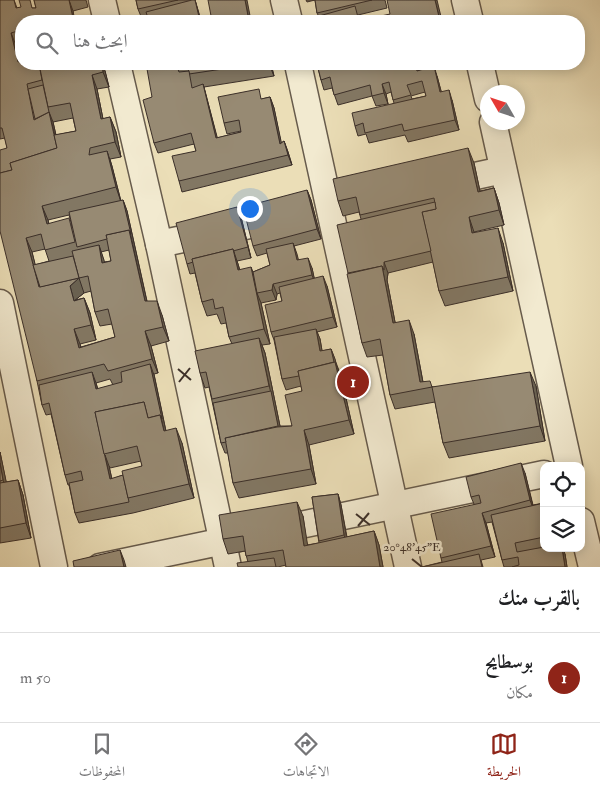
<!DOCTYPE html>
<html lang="ar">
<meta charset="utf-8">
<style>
body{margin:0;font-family:"IM FELL Double Pica",Amiri,serif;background:#f6f6f6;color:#202124;direction:rtl}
.controls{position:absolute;right:15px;bottom:15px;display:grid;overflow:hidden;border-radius:10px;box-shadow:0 2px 12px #0003}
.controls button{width:45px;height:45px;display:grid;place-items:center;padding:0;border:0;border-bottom:1px solid #e0e0e0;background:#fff;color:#202124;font:25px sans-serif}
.compass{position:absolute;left:480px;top:85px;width:45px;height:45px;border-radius:50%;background:#fff;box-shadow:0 2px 12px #0003;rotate:309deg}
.you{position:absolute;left:249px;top:208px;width:18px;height:18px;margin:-12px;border:4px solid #fff;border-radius:50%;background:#1a73e8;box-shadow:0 0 0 8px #1a73e833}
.badge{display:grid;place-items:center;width:32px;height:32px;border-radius:50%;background:#8f2418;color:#fff;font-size:16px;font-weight:700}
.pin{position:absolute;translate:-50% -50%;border:2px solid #fff;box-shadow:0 1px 5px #0006}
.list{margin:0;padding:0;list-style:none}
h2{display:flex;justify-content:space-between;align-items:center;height:65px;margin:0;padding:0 20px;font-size:21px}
h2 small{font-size:16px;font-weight:400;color:#757577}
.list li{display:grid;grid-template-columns:32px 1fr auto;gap:15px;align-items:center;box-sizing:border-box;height:90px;padding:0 20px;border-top:1px solid #e0e0e0}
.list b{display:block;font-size:19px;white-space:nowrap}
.list p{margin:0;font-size:16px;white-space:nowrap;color:#757577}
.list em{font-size:16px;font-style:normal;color:#757577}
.icon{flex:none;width:28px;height:28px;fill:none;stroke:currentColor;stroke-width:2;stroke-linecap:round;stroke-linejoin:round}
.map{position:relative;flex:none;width:600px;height:567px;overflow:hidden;direction:ltr}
.search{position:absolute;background:#fff;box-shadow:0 2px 12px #0003;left:15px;right:15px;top:15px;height:55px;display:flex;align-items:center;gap:12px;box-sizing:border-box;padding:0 18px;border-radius:20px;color:#757577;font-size:19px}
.sheet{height:155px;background:#fff}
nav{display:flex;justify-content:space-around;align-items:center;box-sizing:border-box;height:70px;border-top:1px solid #e0e0e0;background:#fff;font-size:14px;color:#757577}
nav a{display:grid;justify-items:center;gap:2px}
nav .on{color:#8f2418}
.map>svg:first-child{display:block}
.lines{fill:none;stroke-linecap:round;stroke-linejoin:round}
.minor-casing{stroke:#675b4c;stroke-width:29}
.minor{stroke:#f2ead0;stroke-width:26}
.wall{fill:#827763;stroke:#3b2f29;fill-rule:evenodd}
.shaded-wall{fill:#6a6150;stroke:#3b2f29}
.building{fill:#978a73;stroke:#3b2f29;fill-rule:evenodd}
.ticks{fill:none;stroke:#3b2f29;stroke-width:2}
.ticks-label{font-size:12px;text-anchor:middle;fill:#3b2f29;stroke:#f2ead0;stroke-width:5;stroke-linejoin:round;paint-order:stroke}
</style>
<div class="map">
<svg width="600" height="567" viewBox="0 0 600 567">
<rect width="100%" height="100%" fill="#ebdeb7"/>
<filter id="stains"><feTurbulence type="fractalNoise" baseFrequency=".004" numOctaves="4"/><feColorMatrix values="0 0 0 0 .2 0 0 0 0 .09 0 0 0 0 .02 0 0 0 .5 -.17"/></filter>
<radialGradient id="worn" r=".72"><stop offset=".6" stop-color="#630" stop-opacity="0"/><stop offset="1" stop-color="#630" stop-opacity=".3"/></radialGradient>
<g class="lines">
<g class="minor-casing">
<g id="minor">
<path d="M102,0L107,21"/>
<path d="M284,0L289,21"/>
<path d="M465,0L470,21"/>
<path d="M117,64L159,244L228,567"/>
<path d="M298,64L408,567"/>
<path d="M480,64L488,99"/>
<path d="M493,122L569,466"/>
<path d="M443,183L503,170"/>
<path d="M159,244L283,218"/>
<path d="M0,303L54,567"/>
<path d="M581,521L592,567"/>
<path d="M100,567L544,474"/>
</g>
</g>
<use href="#minor" class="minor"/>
</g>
<g class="wall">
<path d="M0,0H14L17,8H36L34,0H86L88,7L73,11L74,18L21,21V42L15,43L20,62L105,71L109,87L97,89L103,119L110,117L116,132L121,157L110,159L121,201L123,200L127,211L147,301L162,315L169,341L151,346L158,373L154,374L166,431L182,443L194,498L133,513L79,523L75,513L69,485H68L65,475L51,414L46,415L42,405L37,381L7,148L5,138L0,139ZM73,118L76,131L56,135L53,122ZM69,215L72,226L49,224L48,220ZM45,249L49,261L35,265L32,252ZM109,250L111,261L104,262L101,252ZM91,291L95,312L100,326L112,324L115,337L81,347L80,344L96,340L90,313L84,298L75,300L84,293ZM110,379L113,385L98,389L96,383ZM141,461L142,466L123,475L112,479L109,466L110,468Z"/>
<path d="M136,0H195L201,21H149L148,18L142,19L138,9Z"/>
<path d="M306,0H385L387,8L358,15L360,21H321L317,13L315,0L307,2Z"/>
<path d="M175,64H271L274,76L204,87L206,95L217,138L241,132V131L227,134L224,123L262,99L270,97L274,108L281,143L284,141L288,152L292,165L182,192L179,181L196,151L194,144L158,153L154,143L152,97Z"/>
<path d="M317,64H346L347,66L418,70L437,76L441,91L452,100L459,130L408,142L405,135L369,143L366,134L358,136L355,126L394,103L391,92L386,94L388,104L376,106L372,96L338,105L332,88L324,90L321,80ZM425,92L426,96L412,99L411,96Z"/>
<path d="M474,163L480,191L494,188L499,203L504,225L474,232V233L503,243L513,291L445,306L439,291L433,262L388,273L387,280L395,322L414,334L423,382L433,387L536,386L545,441L449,458L443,443L435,402L395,409L390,395L383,355L367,357L362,343L348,273L361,219L359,212L343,216L338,201Z"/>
<path d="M307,190L311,200L321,239L294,246L298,260L312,268L314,278L327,286L337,327L317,332L320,339L322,351L331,349L341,376L354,434L309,445L316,484L239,498L233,483L228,453H225L221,443L209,387L205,388L200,373L232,344L229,337L226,323L221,324L217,314L207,316L202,302L195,273L190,274L187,264L237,207L241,217L251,258L237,261L240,270L253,272L270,265L267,253L257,256L253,246ZM280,293L282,301L271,332L274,340L282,379L286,390L301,386L302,391L292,426H280L265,353L262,345L270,344L261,303L276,300L277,294Z"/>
<path d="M0,452L6,482L18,480L23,495L31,538L0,543Z"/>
<path d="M525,473L533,505L544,503V548L565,554L567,567H504L502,560L492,522L486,523L495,557L481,560L483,567H422L442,562L441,558L474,504L471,497Z"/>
<path d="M338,494L341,505L347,537L374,531L379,545L383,567H286V565L278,567H238L248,562L245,551L228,554L223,539L303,516L307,545L319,543L312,497Z"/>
</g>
<g class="shaded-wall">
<path d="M69,0L73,11L75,21H74Z"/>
<path d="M195,0L198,10L201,21H200Z"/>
<path d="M245,0H247L251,21H249Z"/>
<path d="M435,0H437L442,21H440Z"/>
<path d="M11,33L15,43L22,72L18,62Z"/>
<path d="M102,64H103L105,71L109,87L103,72Z"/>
<path d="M269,64H271L274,76Z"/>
<path d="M434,66L437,76L444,102L440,92Z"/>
<path d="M92,75L97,89L106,134L101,119Z"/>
<path d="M203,84L206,95L220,148L216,138Z"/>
<path d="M382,84L386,94L388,104L384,93Z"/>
<path d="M449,90L452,100L459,130L455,120Z"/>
<path d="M270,97L274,108L284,155L280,144Z"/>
<path d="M49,112L53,122L62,163L59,152Z"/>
<path d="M110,117L116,132L121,157L115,142Z"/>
<path d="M284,141L288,152L292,165L288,155Z"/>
<path d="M468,148L474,163L483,206L478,192Z"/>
<path d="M107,151L112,166L121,202L116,187Z"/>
<path d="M494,188L499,203L504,225L499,210Z"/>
<path d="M307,190L311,200L321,239L317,229Z"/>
<path d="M123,200L127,211L150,316L145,301Z"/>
<path d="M42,206L48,220L52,239L47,224Z"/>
<path d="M237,207L241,217L251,258L248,247Z"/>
<path d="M469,217L474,232L478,248L472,233Z"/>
<path d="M498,228L503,243L513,291L508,277Z"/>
<path d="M26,238L32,252L42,291L39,287Z"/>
<path d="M293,243L297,254L301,270L297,260Z"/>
<path d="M99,245L104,260L107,277L102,263Z"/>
<path d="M233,249L238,264L243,285L238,270Z"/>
<path d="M308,258L312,268L316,286L312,275Z"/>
<path d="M384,262L388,273L387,280L398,338L393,323L382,266Z"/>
<path d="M251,267L257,282V293L261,303L270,344L264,329Z"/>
<path d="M323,276L327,286L337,327L333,317Z"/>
<path d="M79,278L84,293L74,301L70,286Z"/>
<path d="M273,284L277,294L276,300L272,290Z"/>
<path d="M84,298L90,313L96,340L91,325Z"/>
<path d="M157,301L162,315L169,341L163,327Z"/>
<path d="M409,320L414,334L424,388L420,382Z"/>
<path d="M74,329L80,344L84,362L79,348Z"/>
<path d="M316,329L320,339L324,362L320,351Z"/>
<path d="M145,331L151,346L158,373L152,359Z"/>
<path d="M259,338L265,353L283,441L279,431Z"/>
<path d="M331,349L335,359L339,379L335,368Z"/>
<path d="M335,362L341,376L354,434L349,420Z"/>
<path d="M150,364L154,375L169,446L164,431Z"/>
<path d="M92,372L96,383L100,400L96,389Z"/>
<path d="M530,372L536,386L545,441L540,426Z"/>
<path d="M176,428L182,443L194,498L189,484Z"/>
<path d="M304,430L309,445L316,484L311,469Z"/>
<path d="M0,452L9,495L3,480L0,463Z"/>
<path d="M105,455L109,466L114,490L110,479Z"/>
<path d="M521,463L525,473L534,511L530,500Z"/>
<path d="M18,480L23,495L31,538L26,523Z"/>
<path d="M338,494L341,505L348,546L344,535Z"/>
<path d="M297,502L303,516L310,560L304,546Z"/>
<path d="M482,513L486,523L495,557L491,546Z"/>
<path d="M374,531L379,545L383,567H380Z"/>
<path d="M562,548H563L565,554L567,567H565Z"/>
<path d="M120,550L124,560L126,567H124Z"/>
</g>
<g class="building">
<path d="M0,0H14L16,8L21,7L19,0H30L32,8H36L34,0H70H69L73,18L60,21H44L43,20L38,21H21V30L11,33L18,62L21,61V64H39L42,80L27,84L34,120L49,112L57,148L10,163L12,170L0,173V150L7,148L2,128H0Z"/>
<path d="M136,0H178L138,9Z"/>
<path d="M192,0H195L200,21H149L146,12Z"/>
<path d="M208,0H245L249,21H212Z"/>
<path d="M315,0H372L317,13Z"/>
<path d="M387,0H435L440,21H382L381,16L390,14Z"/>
<path d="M355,6L359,21H321L319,16Z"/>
<path d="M72,18L87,19V21H60Z"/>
<path d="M39,64H102L103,72L92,75L101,119L110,117L115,142L90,148L89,155L107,151L116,187L42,206L47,224L69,218L75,242L45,250L41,234L26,238L39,287L79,278L72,251L99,245L102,263L111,261L106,235L129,230L145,301H157L163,327L145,331L152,359L108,371L104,364L37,381L0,231V173L12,170L10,163L57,148L54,135L76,131L70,103L48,107ZM88,276L95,312L108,309L115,337L79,348L74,329L91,325L84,298L74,301L70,286L79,278Z"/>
<path d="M176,64H256L189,74L188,67L177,68Z"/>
<path d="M176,64L179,72L189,71L192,88L203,84L216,138L241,132L239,120L224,123L218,97L259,89L261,99L270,97L280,144L284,141L288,155L179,181L172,156L196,151L191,133L154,143L143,100L152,97L147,69Z"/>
<path d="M317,64H345L346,66L356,64H415L417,71L434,66L440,92L449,90L455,120L404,131L402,124L365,133L363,123L355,126L352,113L426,96L422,81L407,85L411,95L393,100L389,82L382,84L384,93L372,96L370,85L334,95L330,77L321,80Z"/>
<path d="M43,85L49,112L35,119L28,89Z"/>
<path d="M468,148L478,192L494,188L499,210L469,217L472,233L498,228L508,277L439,291L422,212L436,209L434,198L360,215L356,197L338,201L333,179Z"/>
<path d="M307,190L317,229L253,246L243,207Z"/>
<path d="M123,200L131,234L129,230L106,235L107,239L77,247L69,212Z"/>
<path d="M435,202L436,209L422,212L431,251L384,262V270L382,266L348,273L337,225Z"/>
<path d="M237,207L248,247L233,251V249L192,259L193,262L187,264L176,223Z"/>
<path d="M293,243L297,260L308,258L312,275L273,284L272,290L257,293L253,272L270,265L266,249Z"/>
<path d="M233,249L238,270L251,267L264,329L229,337L223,307L215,309L213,299L202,302L192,259Z"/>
<path d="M73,256L79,278L40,287L33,265Z"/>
<path d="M382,266L393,323L409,320L420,382L430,381L432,387L390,395L380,339L362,343L347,274Z"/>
<path d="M323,276L333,317L271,332L265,305L282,301L279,287Z"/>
<path d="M316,329L320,351L331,349L334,362L298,371L299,376L282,379L274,337Z"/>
<path d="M259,338L269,386L212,399L206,372L200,373L195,351Z"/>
<path d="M335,362L349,420L304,430L311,469L233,483L225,438L277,427L292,426L285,395L302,391L298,371Z"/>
<path d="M150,364L162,419L160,415L148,418L144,402L95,412L110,479L123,475L129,502L75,513L69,483L83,480L81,471L65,475L49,403L42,405L39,385L92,372L96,389L122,382L121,372Z"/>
<path d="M530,372L540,426L443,443L432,387Z"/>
<path d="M271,391L278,426L225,438L226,442L221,443L213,403Z"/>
<path d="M144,402L148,418L160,415L164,431L176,428L189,484L128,498L122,471L142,466L137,446L104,454L95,412Z"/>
<path d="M0,463L3,480L0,481Z"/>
<path d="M521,463L530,500L482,513L491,546L441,558L431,514L481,503L479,495L471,497L466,477Z"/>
<path d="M18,480L26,523L0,528V483Z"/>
<path d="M338,494L344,535L319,541L312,497Z"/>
<path d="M297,502L304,546L374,531L380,567H286L283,550L246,556L243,536L223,539L219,515Z"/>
<path d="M544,503V537L515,543L517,552L544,547V548H562L565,567H512L519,565L518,557L502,560L491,515Z"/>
<path d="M120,550L124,567H74L73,561Z"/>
<path d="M479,554L482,567H422Z"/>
<path d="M274,558L276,567H238L237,563Z"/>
</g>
<path class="ticks" d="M178,369L191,380M179,382L190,368M356,514L370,525M358,526L369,513M412,559L422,567"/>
<g class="ticks-label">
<text x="412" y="551">20°48'45"E</text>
</g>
<rect width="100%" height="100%" filter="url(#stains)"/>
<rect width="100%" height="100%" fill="url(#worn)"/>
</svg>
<div class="controls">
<button><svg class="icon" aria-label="locate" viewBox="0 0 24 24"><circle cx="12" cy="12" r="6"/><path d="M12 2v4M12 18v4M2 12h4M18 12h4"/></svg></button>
<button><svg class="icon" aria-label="layers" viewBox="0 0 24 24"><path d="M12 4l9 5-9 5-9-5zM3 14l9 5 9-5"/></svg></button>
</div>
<svg class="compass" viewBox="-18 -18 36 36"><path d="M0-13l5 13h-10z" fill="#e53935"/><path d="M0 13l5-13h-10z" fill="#757577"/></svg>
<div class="you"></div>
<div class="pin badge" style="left:353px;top:382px">1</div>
<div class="search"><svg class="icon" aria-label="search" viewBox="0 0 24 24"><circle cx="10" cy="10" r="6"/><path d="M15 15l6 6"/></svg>ابحث هنا</div>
</div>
<section class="sheet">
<h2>بالقرب منك<small></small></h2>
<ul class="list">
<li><span class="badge">1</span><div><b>بوسطايح</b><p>مكان</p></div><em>50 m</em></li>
</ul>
</section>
<nav>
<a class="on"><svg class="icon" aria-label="map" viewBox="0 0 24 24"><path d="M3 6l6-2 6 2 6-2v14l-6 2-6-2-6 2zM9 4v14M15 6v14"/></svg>الخريطة</a>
<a><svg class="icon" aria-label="directions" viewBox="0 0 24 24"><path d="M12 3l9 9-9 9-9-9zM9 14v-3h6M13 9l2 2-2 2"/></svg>الاتجاهات</a>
<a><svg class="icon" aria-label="saved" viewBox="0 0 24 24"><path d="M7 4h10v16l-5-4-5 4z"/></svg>المحفوظات</a>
</nav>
